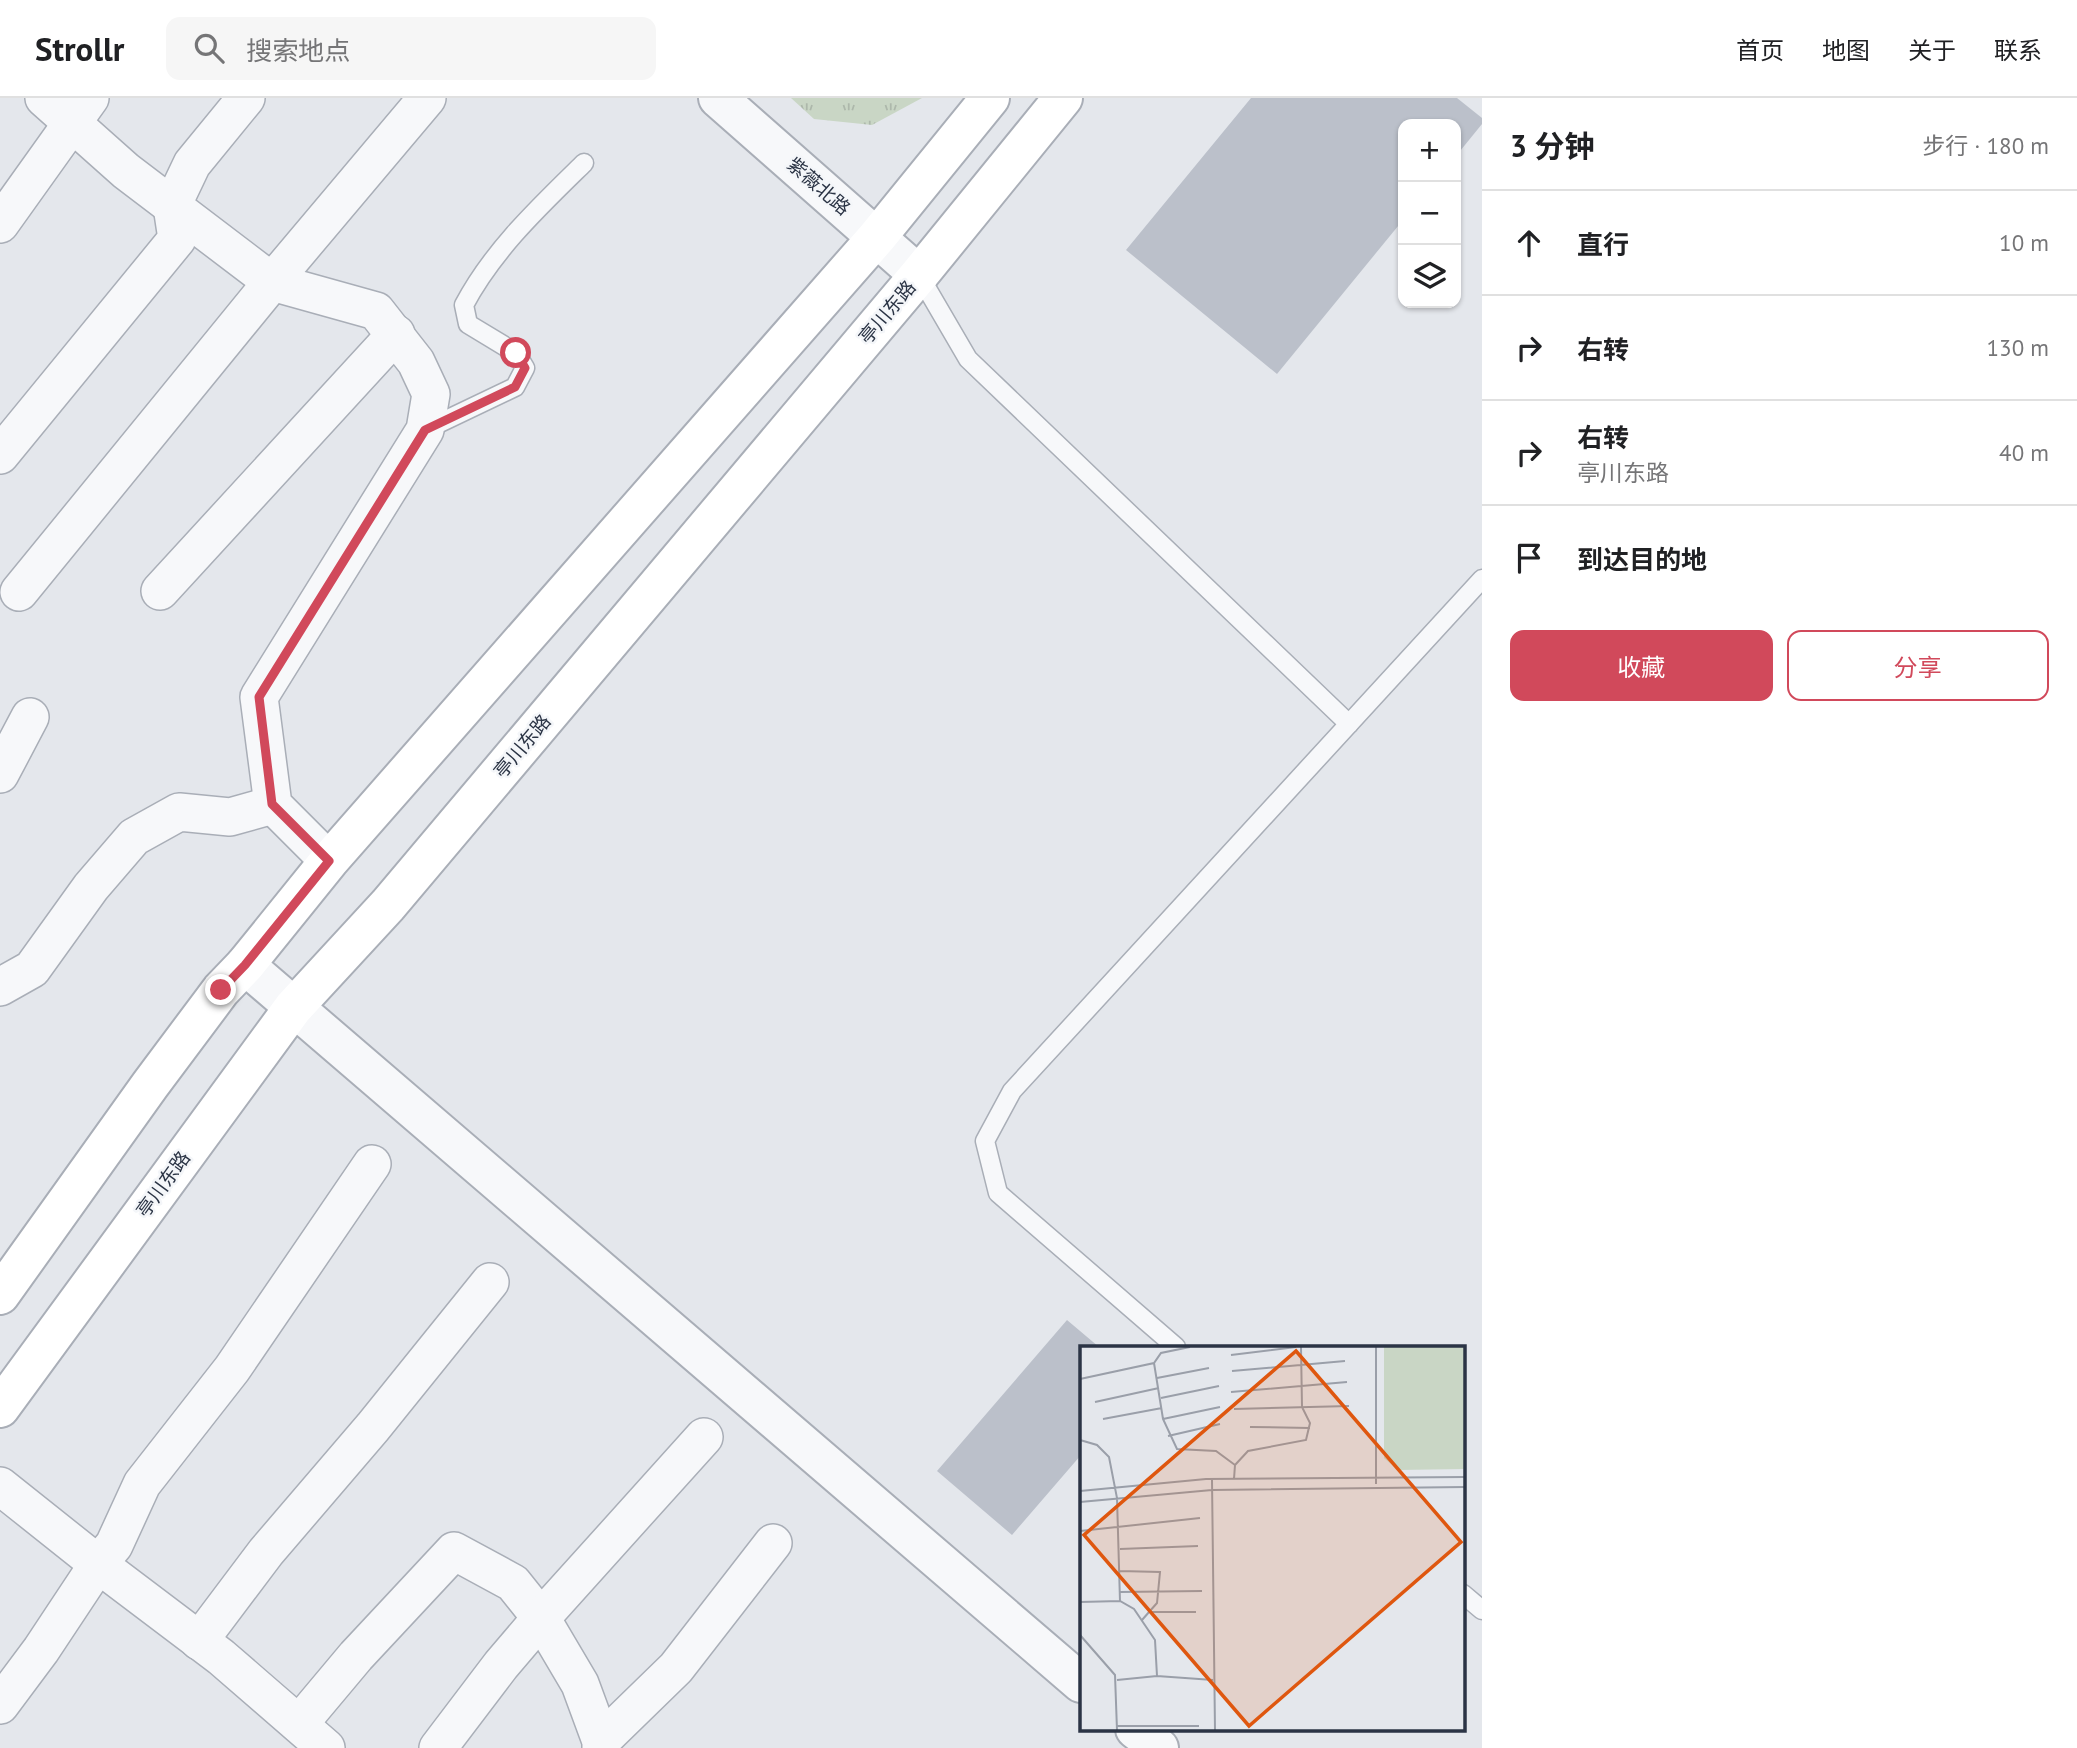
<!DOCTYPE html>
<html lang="zh">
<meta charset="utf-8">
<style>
body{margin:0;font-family:"PT Sans","Noto Sans SC",sans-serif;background:#f6f6f6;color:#202124}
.controls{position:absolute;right:21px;top:21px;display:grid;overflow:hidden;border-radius:14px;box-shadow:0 2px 5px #0004}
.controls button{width:63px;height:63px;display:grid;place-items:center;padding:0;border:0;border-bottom:2px solid #e0e0e0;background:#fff;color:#202124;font:35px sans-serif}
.stop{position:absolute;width:21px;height:21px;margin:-16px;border:5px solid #d1495b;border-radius:50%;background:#fff}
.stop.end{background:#d1495b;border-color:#fff;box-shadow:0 2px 7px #0008}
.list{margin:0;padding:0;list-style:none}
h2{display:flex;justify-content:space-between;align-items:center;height:91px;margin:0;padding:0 28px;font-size:30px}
h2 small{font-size:23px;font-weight:400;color:#757577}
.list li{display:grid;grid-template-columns:46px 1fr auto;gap:21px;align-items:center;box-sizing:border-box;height:105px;padding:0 28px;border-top:2px solid #e0e0e0}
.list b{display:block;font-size:26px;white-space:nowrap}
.list p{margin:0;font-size:23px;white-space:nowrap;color:#757577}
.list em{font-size:23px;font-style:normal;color:#757577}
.actions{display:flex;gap:14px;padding:21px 28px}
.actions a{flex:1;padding:16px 0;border:2px solid #d1495b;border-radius:14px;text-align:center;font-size:24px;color:#d1495b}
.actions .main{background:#d1495b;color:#fff}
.icon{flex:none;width:38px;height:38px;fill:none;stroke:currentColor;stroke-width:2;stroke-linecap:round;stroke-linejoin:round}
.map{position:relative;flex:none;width:1482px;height:1650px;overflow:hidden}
header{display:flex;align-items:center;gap:42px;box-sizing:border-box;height:98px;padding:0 35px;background:#fff;border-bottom:2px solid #e0e0e0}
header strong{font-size:33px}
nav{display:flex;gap:38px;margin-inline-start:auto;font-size:24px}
.search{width:490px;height:63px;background:#f6f6f6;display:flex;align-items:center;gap:18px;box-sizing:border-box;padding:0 24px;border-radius:14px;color:#757577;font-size:26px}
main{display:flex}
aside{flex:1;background:#fff}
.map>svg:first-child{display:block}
.grass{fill:url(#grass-tufts)}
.building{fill:#bbc0ca}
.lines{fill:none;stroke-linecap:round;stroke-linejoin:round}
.service-casing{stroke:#a9aeb7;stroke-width:21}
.minor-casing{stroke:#a9aeb7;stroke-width:40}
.tertiary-casing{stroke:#a9aeb7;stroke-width:42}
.secondary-casing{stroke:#a9aeb7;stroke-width:42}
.service{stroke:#f7f8fa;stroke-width:18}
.minor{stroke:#f7f8fa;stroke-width:37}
.tertiary{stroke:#f7f8fa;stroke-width:38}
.secondary{stroke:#fff;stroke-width:38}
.route{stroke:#d1495b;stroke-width:9}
.labels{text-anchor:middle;stroke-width:5;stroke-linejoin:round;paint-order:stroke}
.street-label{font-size:19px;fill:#2b3445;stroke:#f4f6f9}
.inset-road{fill:none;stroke:#9a9fa9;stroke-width:2}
.view{fill:#df570f;fill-opacity:0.15;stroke:#df570f;stroke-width:3.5}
.inset-edge{fill:none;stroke:#2b3445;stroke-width:3.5}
</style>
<header>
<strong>Strollr</strong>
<div class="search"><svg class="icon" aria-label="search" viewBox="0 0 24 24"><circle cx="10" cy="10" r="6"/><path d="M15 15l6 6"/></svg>搜索地点</div>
<nav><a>首页</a><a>地图</a><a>关于</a><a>联系</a></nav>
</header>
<main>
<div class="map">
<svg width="1482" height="1650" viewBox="0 0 1482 1650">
<defs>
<pattern id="grass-tufts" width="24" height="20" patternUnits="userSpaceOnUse" patternTransform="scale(1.75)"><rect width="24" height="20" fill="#c9d6c5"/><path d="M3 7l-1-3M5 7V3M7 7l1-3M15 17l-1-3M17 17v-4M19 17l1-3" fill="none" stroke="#adb8ab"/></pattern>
</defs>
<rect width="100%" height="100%" fill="#e4e7ec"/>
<path class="grass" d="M791,0H922L872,27L814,21Z"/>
<g class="building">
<path d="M1251,0H1457L1482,20V26L1456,58V26H1403V122L1277,276L1126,152Z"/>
<path d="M1067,1222L1099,1249H1081V1357L1012,1437L937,1373Z"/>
</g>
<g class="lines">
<g class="service-casing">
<g id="service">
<path d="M919,177L968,261L1349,626"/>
<path d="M425,332L515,289L525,270L516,255L468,226L464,207C493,152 540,108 584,65"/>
<path d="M1176,1249L998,1095L985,1043L1012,993L1482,481"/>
<path d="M1463,1496L1482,1512"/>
</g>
</g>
<g class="minor-casing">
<g id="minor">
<path d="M44,0L126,73L272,184L376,213L416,264L431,296L425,332L259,599L273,707L329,763"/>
<path d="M0,126L90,0"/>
<path d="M0,357L177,141L172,108L192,66L246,0"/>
<path d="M160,493L396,236"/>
<path d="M19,494L272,184L427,0"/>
<path d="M0,676L30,619"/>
<path d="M0,889L32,871L91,789L134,739L179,714L230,719L273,707"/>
<path d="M0,1388L98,1466L221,1559L326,1650"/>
<path d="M199,1543L266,1454L373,1329L490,1184"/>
<path d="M0,1607L41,1552L98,1466L114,1447L142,1386L232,1271L372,1066"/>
<path d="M299,1626L356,1558L454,1453L513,1485L541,1520L580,1586L601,1643V1650"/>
<path d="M601,1643L676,1570L773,1445"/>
<path d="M438,1650L501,1567L541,1520L704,1339"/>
</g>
</g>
<g class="tertiary-casing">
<g id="tertiary">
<path d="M718,0L919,177"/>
<path d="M245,867L1081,1585"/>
<path d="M1135,1631L1159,1650"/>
</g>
</g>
<g class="secondary-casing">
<g id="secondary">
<path d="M0,1197L150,987L221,892L245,867L329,763L877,139L990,0"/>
<path d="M0,1310L293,910L388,807L919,177L1063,0"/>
</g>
</g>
<use href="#service" class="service"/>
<use href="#minor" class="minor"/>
<use href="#tertiary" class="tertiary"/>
<use href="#secondary" class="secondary"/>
</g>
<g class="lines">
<path class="route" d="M221,892L245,867L329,763L272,706L259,599L425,332L515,289L525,270L516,255"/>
</g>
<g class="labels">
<g class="street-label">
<text transform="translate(819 88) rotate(41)" y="7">紫薇北路</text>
<text transform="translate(887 214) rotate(-50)" y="7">亭川东路</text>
<text transform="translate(522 648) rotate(-50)" y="7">亭川东路</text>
<text transform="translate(163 1086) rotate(-54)" y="7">亭川东路</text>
</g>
</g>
<g transform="translate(1080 1248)">
<rect width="385" height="385" fill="#e4e7ec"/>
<path d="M304,1H385V123L318,124L304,112Z" fill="#c9d6c5"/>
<path class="inset-road" d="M151,9L216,1M74,17L83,73L97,103L136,105L155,119M152,25L265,15M77,32L129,22M0,33L74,17L81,7L110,1M151,46L267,36M81,52L139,40M15,56L79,42M154,63L269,60M23,73L82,62M83,73L140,61M170,81L230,82M88,90L140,78M0,94L17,99L29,111L37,152L40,255M154,133L155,119L168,105L226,94L230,77L222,61L221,1M132,134L135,384M296,138V1M0,145L126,133L385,131M0,156L132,144L385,141M0,185L120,172M40,203L118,200M40,225L80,226L77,257L62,274M40,246L122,245M0,256L40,255L54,263L75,294L77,330M72,266H116M0,289L35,329L37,384M37,334L77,330L133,334M37,380H119"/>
<path class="view" d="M216,5L381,196L169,380L4,189Z"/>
<rect width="385" height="385" class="inset-edge"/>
</g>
</svg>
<div class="controls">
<button>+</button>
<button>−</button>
<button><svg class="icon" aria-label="layers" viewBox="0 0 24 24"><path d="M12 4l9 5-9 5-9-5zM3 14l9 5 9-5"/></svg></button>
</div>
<div class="stop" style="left:516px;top:255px"></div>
<div class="stop end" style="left:221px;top:892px"></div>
</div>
<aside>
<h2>3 分钟<small>步行 · 180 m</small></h2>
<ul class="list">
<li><svg class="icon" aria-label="ahead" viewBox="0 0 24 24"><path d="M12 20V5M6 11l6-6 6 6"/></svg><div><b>直行</b></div><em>10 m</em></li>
<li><svg class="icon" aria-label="right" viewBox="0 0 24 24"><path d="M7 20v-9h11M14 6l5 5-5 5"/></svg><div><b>右转</b></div><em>130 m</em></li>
<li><svg class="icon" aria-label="right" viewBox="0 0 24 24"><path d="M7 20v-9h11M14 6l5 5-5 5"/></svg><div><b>右转</b><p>亭川东路</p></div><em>40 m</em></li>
<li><svg class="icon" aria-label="arrive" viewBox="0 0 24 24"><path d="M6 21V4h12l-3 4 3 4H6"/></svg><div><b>到达目的地</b></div></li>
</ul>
<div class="actions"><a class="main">收藏</a><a>分享</a></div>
</aside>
</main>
